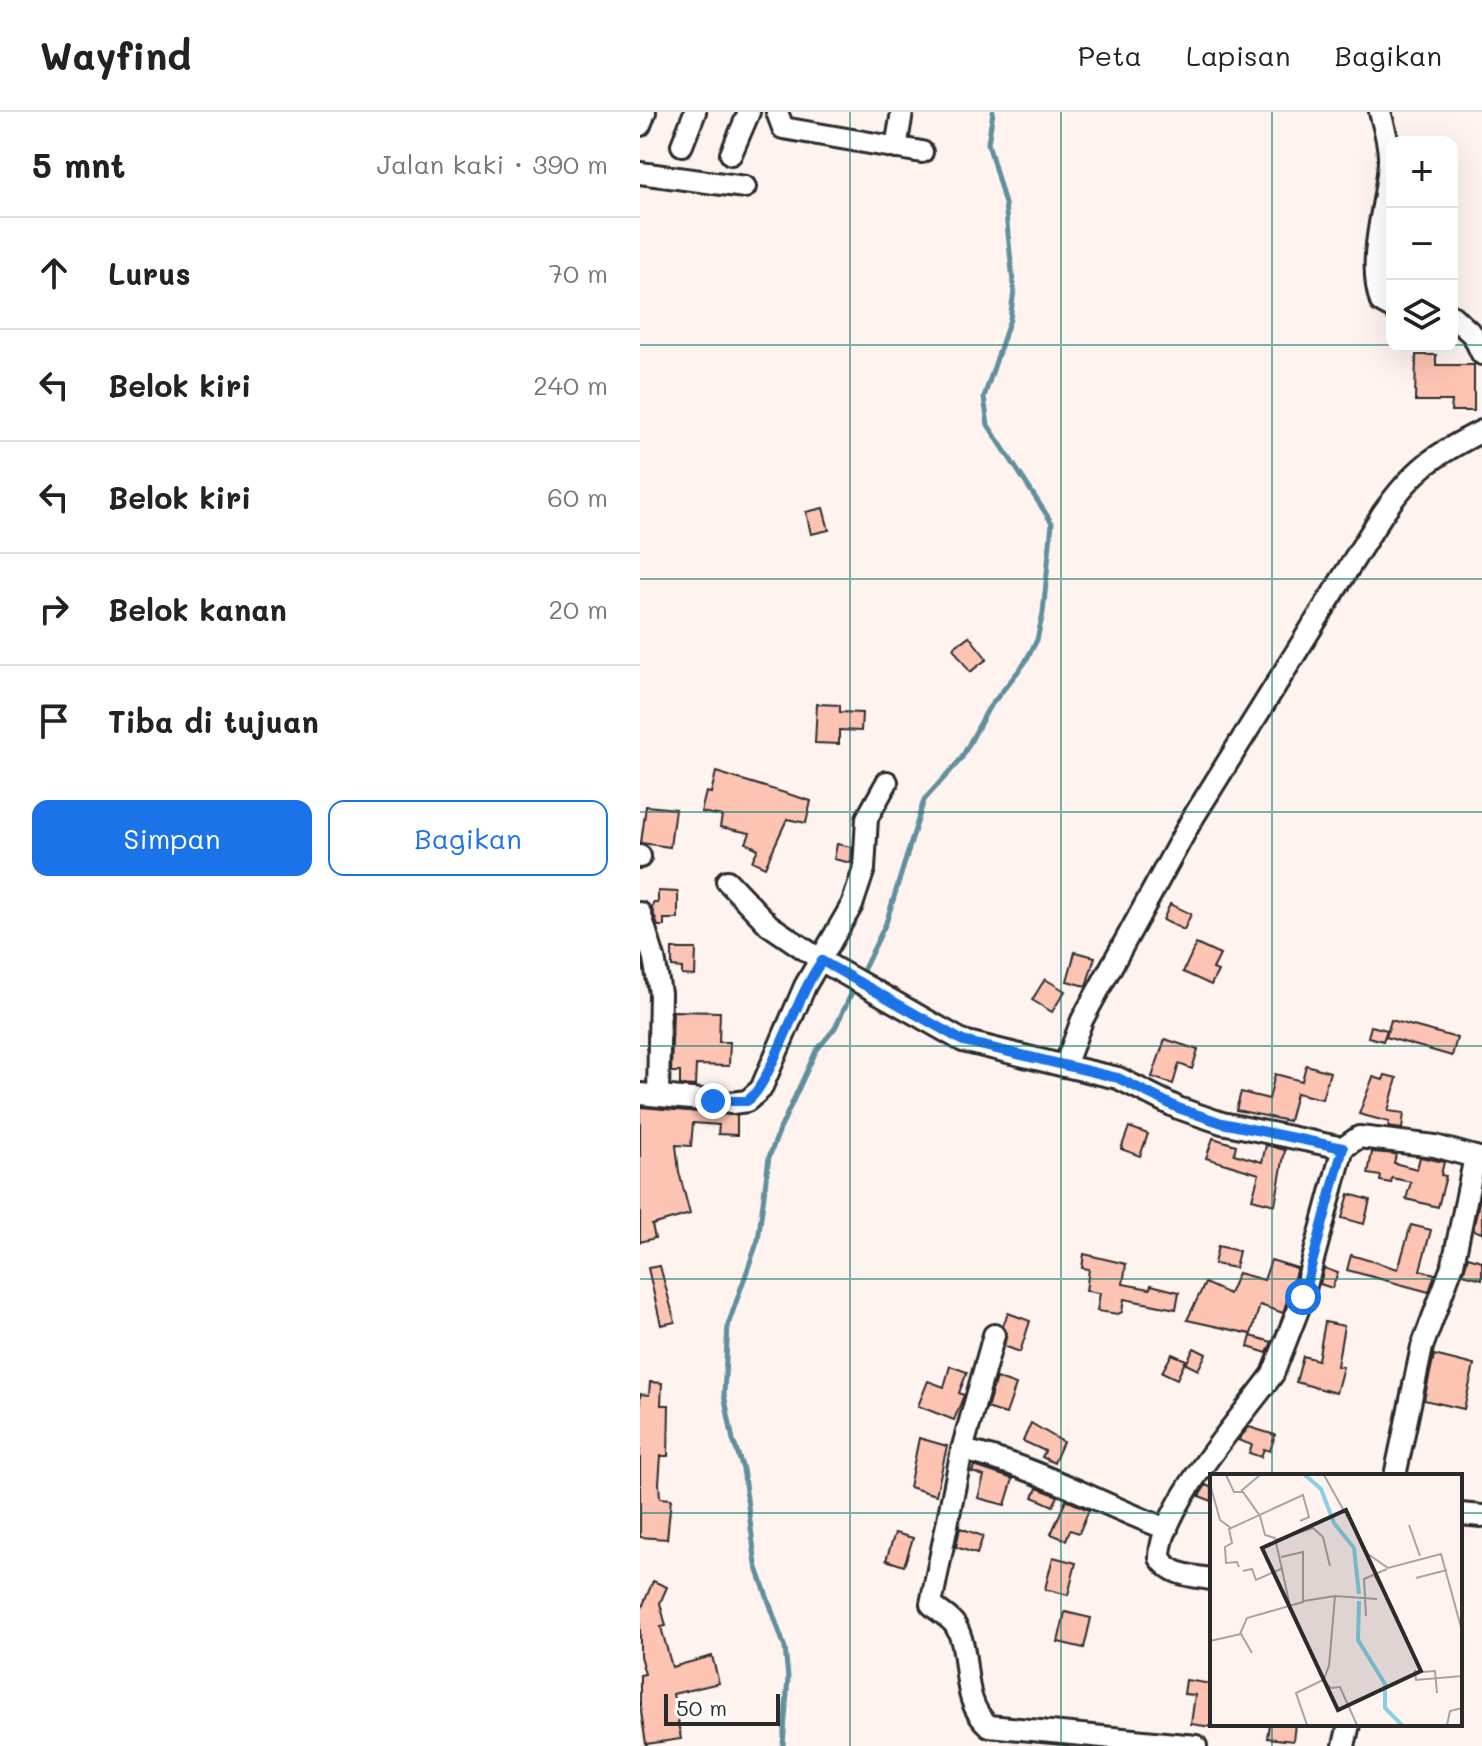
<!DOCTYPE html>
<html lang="id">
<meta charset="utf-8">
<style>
body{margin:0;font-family:Mali,sans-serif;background:#f6f6f6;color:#222}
.controls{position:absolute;right:24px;top:24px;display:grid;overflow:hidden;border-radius:16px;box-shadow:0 8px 32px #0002}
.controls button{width:72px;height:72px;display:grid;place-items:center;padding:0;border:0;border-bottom:2px solid #e0e0e0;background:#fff;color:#222;font:40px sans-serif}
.scale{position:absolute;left:24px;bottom:20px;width:116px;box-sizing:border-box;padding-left:8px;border:4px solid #2b2b2b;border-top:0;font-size:22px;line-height:28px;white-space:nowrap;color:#2b2b2b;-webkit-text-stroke:6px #fff;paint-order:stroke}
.stop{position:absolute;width:24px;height:24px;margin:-18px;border:6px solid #1a73e8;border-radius:50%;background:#fff}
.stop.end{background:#1a73e8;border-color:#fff;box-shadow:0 2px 8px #0008}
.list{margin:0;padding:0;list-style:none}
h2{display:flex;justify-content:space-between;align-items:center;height:104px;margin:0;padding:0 32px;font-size:34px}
h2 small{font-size:26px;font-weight:400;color:#767676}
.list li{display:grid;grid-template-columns:52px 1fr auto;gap:24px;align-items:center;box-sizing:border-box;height:112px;padding:0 32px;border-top:2px solid #e0e0e0}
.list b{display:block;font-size:30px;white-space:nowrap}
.list em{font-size:26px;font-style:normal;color:#767676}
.actions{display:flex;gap:16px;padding:24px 32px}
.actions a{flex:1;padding:18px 0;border:2px solid #1a73e8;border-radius:16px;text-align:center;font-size:28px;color:#1a73e8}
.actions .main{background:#1a73e8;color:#fff}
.icon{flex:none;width:44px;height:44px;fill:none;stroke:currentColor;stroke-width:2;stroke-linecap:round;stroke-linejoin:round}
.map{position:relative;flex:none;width:842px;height:1634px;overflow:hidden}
header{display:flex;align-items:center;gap:48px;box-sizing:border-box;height:112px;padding:0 40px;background:#fff;border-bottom:2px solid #e0e0e0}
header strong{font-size:38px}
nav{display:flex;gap:44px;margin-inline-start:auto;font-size:28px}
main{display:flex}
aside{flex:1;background:#fff}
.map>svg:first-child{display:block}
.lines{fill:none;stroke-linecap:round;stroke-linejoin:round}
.stream{stroke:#628f9c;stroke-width:5}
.building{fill:#fdc3b3;stroke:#2b2b2b;stroke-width:2}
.minor-casing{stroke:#2b2b2b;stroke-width:26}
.minor{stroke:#fff;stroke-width:20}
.route{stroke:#1a73e8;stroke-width:10}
.grid{fill:none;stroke:#0f766e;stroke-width:2;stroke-opacity:0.55}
.inset-river{fill:none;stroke:#86d1e7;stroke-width:4}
.inset-road{fill:none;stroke:#aaa3a1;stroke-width:2}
.view{fill:#2b2b2b;fill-opacity:0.15;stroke:#2b2b2b;stroke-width:4}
.inset-edge{fill:none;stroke:#2b2b2b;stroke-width:4}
</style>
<header>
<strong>Wayfind</strong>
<nav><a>Peta</a><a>Lapisan</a><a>Bagikan</a></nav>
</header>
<main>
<aside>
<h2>5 mnt<small>Jalan kaki · 390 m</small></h2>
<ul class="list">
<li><svg class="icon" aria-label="ahead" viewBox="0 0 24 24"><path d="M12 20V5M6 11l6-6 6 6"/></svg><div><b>Lurus</b></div><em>70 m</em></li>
<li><svg class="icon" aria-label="left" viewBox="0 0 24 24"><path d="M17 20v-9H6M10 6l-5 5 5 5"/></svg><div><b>Belok kiri</b></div><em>240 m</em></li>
<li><svg class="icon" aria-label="left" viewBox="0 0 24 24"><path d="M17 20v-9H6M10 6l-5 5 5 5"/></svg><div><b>Belok kiri</b></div><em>60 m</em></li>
<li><svg class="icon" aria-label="right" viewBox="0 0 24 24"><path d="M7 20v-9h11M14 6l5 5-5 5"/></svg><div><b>Belok kanan</b></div><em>20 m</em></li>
<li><svg class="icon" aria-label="arrive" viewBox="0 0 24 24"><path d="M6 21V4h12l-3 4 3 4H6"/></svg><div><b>Tiba di tujuan</b></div></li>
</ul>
<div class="actions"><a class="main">Simpan</a><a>Bagikan</a></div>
</aside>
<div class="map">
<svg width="842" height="1634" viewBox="0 0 842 1634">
<rect width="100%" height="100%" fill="#fff3f0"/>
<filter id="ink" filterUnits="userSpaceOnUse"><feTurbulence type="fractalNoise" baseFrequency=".0125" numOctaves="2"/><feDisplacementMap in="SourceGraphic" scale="16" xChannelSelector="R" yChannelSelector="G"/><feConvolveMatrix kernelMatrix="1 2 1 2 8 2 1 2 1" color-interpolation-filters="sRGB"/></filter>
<g filter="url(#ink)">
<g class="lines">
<g class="stream">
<path d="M220,865L246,811L284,688L321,647L348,597L384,552L397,528L403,501L412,411L348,313L344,285L370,207L374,179L365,92L348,31L353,0"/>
<path d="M143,1634L148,1566L145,1536L116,1453L103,1357L93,1328L84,1282L88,1213L118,1128L129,1045L140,1017L176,939L195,916L215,874"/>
</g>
</g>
<g class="building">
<path d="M776,243H796V253H834V299H811L812,289H775Z"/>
<path d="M183,396L189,418L171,422L166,400Z"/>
<path d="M329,524L347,547L330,560L313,536Z"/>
<path d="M177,592L200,593V600L222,601L221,619L199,618V632L175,631Z"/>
<path d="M76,660L171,689L166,711L147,707L125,755L112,749L118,737L106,731L110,721L80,715L82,704L61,700L66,680L71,681Z"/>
<path d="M6,694L35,697L30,735L1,731Z"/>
<path d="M197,732L212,735L211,751L194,747Z"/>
<path d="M18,779L38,780V807H24V814H18L12,797L13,791H18Z"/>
<path d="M530,792L551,802L544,818L523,808Z"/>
<path d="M556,832L580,843L573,857L578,859L571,873L543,860Z"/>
<path d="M32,837H56L55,864L42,863V856L32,855Z"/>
<path d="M435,840L455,845L446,874L427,869Z"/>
<path d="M405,867L425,879L412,900L392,888Z"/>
<path d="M33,899L80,900L79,930H90L89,954L56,953L55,974L40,973V960H31Z"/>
<path d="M751,908L817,926L812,944L746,925Z"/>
<path d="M731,914L747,918L743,929L728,925Z"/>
<path d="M525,927L558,938L552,957L539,952L533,972L512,965Z"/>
<path d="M666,953L690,960L682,987L656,981L649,1009L596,998L601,980L629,987L635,962L662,969Z"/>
<path d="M745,963L757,966L748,999L764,1001L762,1017L748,1015L749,1010L719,1002L733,965L743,968Z"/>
<path d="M0,995L97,1003V1023L78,1022L79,1013L53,1011L51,1034L36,1033L39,1060L50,1102L12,1113L15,1126L0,1130Z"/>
<path d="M489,1015L508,1022L500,1044L481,1037Z"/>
<path d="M573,1026L596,1033L594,1042L622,1050L626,1033L645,1038L635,1093L612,1087L619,1062L566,1046Z"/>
<path d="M732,1040L756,1042L754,1051L777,1057L780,1045L804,1050L801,1063L806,1064L798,1095L766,1087L771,1070L752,1066L751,1071L740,1069L741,1064L728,1062Z"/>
<path d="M842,1076V1121L833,1118Z"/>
<path d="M709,1082L730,1088L724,1112L702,1106Z"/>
<path d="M771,1113L791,1118L780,1158L795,1162L789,1180L707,1158L711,1143L758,1157Z"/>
<path d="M578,1134L599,1139L595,1156L574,1152Z"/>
<path d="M444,1142L486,1152L483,1172L510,1177L511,1173L539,1180L536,1197L484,1187L482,1200L478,1202L457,1199L460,1181L446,1179L449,1157L442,1156Z"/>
<path d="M828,1145L842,1149V1167L823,1162Z"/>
<path d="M631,1148L657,1156L643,1201L620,1193L611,1222L547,1208L565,1171L589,1182L598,1161L624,1168Z"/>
<path d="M20,1154L35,1210L21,1213L8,1156Z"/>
<path d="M684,1156L698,1161L692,1176L680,1172Z"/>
<path d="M368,1201L390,1209L380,1240L364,1234L367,1221L363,1214Z"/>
<path d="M685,1210L704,1214L697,1254L703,1255L696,1281L656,1270L663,1244L678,1248Z"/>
<path d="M611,1224L632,1230L627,1241L608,1235Z"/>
<path d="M554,1236L566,1242L558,1258L546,1252Z"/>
<path d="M532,1242L546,1248L537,1267L522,1260Z"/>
<path d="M794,1243L834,1253L824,1297L784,1288Z"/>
<path d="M310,1254L327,1260L319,1281L324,1283L314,1308L278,1294L288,1269L304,1275Z"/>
<path d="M356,1266L376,1273L366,1302L347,1296Z"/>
<path d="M10,1270L22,1271L21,1293H29L28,1344H21L19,1371L20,1386L31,1387L27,1427L0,1425V1282L9,1283Z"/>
<path d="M391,1311L423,1330L414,1351L402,1345L405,1339L383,1329Z"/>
<path d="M609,1315L635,1323L630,1339L624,1337L621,1345L609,1341L612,1333L598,1328Z"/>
<path d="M279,1326L307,1334L296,1383L269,1375Z"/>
<path d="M334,1354L373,1367L365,1393L338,1386L344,1364L332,1360Z"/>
<path d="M566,1373L572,1376V1389L559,1384Z"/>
<path d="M397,1376L418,1384L413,1394L393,1385Z"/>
<path d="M426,1388L449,1398L439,1421L430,1418L426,1428L411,1422Z"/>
<path d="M320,1416L343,1424L337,1442L316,1435Z"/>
<path d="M255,1421L273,1426L264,1454L246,1448Z"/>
<path d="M413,1445L436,1451L428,1483L405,1477Z"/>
<path d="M13,1469L27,1475L20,1491L26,1514L21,1515L32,1555L72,1544L79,1571L33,1582L41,1627L6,1632L0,1593V1563L5,1562L0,1544V1500Z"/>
<path d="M425,1500L451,1506L444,1536L418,1530Z"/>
<path d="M546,1568L572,1572V1615L551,1612L555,1583L544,1582Z"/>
<path d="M629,1612H655L653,1629L627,1626Z"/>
</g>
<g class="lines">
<g class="minor-casing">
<g id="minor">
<path d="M137,0L143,16L282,40"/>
<path d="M740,0C744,15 750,33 749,49C747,94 726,146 741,190L752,196"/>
<path d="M0,13L5,0"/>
<path d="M42,33L55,0"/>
<path d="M256,36L262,0"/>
<path d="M91,42L109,0"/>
<path d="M0,61L105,75"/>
<path d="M812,204L833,223L842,242"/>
<path d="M0,745V744"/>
<path d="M87,769L129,813L182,849L323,929L425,954"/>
<path d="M0,801L14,846L20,881L18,983"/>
<path d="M0,982L92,991L107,989L121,977L165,874L212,793L224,757L227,706L247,670"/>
<path d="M703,1036L582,1011L538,996L478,966L425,954L442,908L551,709L743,401C774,357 794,343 842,319"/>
<path d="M354,1223L322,1338L291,1492C298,1500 309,1504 315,1513C333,1541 318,1588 349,1614L556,1634"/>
<path d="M322,1338C395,1354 458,1391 527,1417"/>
<path d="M755,1364L782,1235L813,1152L835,1045"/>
<path d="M820,1402L842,1404"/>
<path d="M572,1467C553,1464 532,1464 520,1446C519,1396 603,1304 633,1262L663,1185L703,1036L719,1025L795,1034L842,1047"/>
<path d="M704,1634L709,1612"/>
</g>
</g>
<use href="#minor" class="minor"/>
</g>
</g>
<g class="lines" filter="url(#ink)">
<path class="route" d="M73,989H107C130,975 157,881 182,849L323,929L478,966L538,996L582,1011L703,1036L663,1185"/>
</g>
<path class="grid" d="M210,0V1634M421,0V1634M632,0V1364M0,233H752M812,233H842M0,467H842M0,700H842M0,934H842M0,1167H842M0,1401H572M820,1401H842M632,1612V1634"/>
<g transform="translate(570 1362)">
<rect width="252" height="252" fill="#fff3f0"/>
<path class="inset-river" d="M95,1L111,15L124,49L144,74L149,120M149,127L148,166L175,210V234L192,251"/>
<path class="inset-road" d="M16,1L24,18H33L50,42L55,61L65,64L80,132M114,1L158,80L178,94L231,80L252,157V184M0,10L10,46L21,54M31,17L50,1M199,51L210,82M66,66L103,54L113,63L120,92M29,93L27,88L16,89L15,73L22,69L19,55L93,21L99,43L90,47M33,97L42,95L46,106L73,94M164,101L177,124M206,104L237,96M125,122L167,125M94,127L125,122L119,192L113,207L121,214L130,213L147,251M156,142L154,105L177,95M30,160L37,144L93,128V78L71,83M0,167L31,160L42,179M205,196L206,206L252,202M211,198L225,197L227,219M97,251L86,219L113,206M237,251L240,237L252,234"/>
<path class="view" d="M136,36L211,197L128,236L52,74Z"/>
<rect width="252" height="252" class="inset-edge"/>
</g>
</svg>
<div class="controls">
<button>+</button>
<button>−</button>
<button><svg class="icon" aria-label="layers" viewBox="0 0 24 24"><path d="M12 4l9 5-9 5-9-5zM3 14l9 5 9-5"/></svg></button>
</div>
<div class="scale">50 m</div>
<div class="stop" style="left:663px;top:1185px"></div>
<div class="stop end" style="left:73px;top:989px"></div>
</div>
</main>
